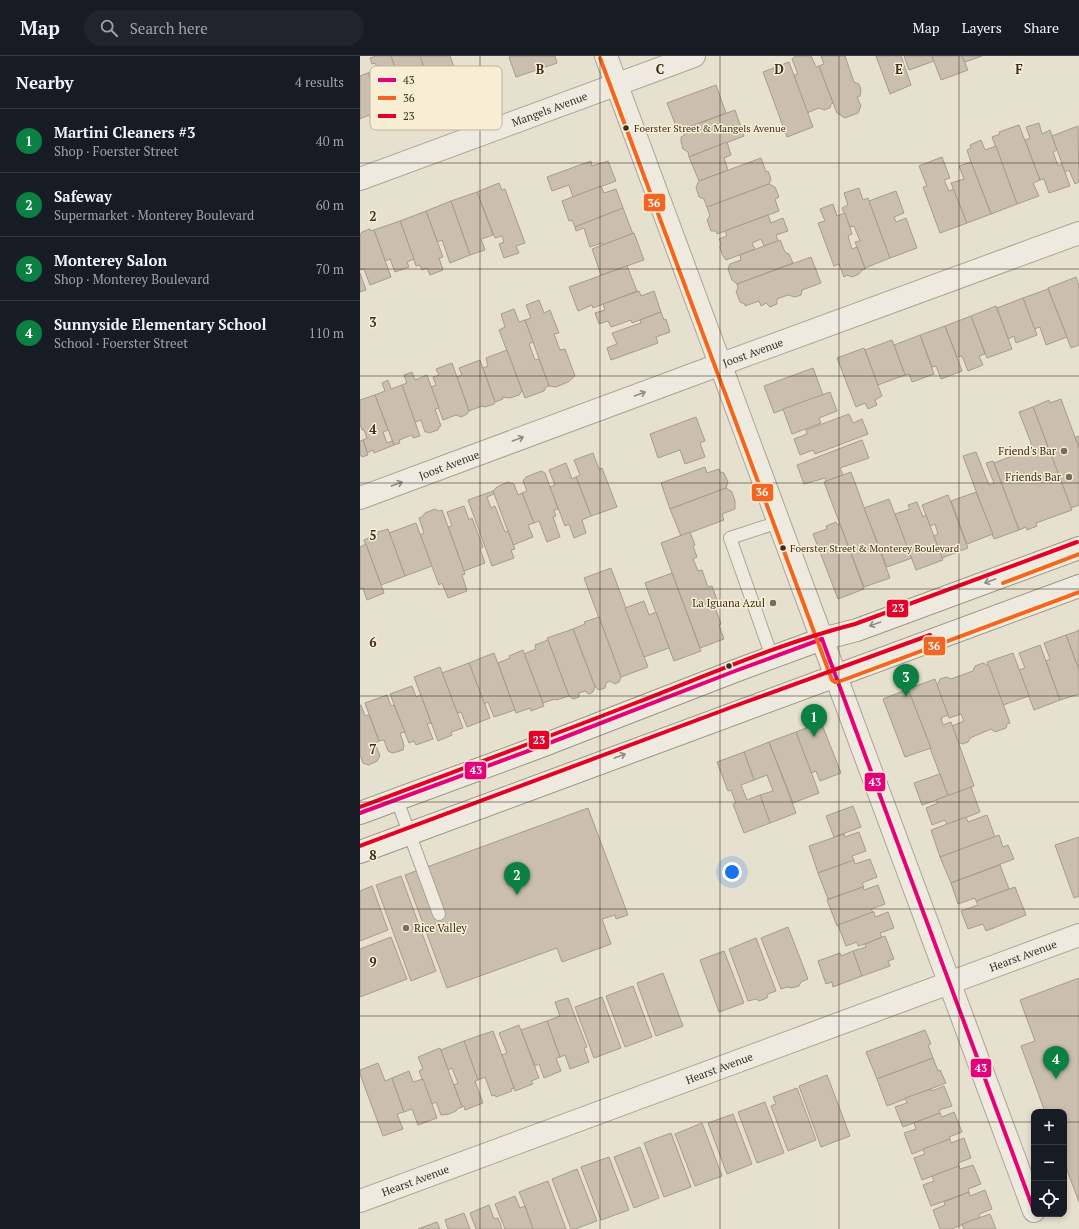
<!DOCTYPE html>
<meta charset="utf-8">
<style>
body{margin:0;font-family:"PT Serif",serif;background:#20242c;color:#f1f3f6}
.controls{position:absolute;right:12px;bottom:12px;display:grid;overflow:hidden;border-radius:8px;box-shadow:0 2px 6px #0003}
.controls button{width:36px;height:36px;display:grid;place-items:center;padding:0;border:0;border-bottom:1px solid #363941;background:#171b24;color:#f1f3f6;font:20px sans-serif}
.you{position:absolute;left:372px;top:816px;width:14px;height:14px;margin:-10px;border:3px solid #fff;border-radius:50%;background:#1a73e8;box-shadow:0 0 0 6px #1a73e833}
.badge{display:grid;place-items:center;width:26px;height:26px;border-radius:50%;background:#0b8043;color:#fff;font-size:13px;font-weight:700}
.pin{position:absolute;translate:-50% -33px;filter:drop-shadow(0 1px 2px #0008)}
.pin::after{content:'';position:absolute;top:21px;width:14px;height:12px;background:inherit;clip-path:polygon(0 0,100% 0,50% 100%)}
.list{margin:0;padding:0;list-style:none}
h2{display:flex;justify-content:space-between;align-items:center;height:52px;margin:0;padding:0 16px;font-size:17px}
h2 small{font-size:13px;font-weight:400;color:#9ea1a6}
.list li{display:grid;grid-template-columns:26px 1fr auto;gap:12px;align-items:center;box-sizing:border-box;height:64px;padding:0 16px;border-top:1px solid #363941}
.list b{display:block;font-size:15px;white-space:nowrap}
.list p{margin:0;font-size:13px;white-space:nowrap;color:#9ea1a6}
.list em{font-size:13px;font-style:normal;color:#9ea1a6}
.icon{flex:none;width:22px;height:22px;fill:none;stroke:currentColor;stroke-width:2;stroke-linecap:round;stroke-linejoin:round}
.map{position:relative;flex:none;width:719px;height:1173px;overflow:hidden}
header{display:flex;align-items:center;gap:24px;box-sizing:border-box;height:56px;padding:0 20px;background:#171b24;border-bottom:1px solid #363941}
header strong{font-size:19px}
nav{display:flex;gap:22px;margin-inline-start:auto;font-size:14px}
.search{width:280px;height:36px;background:#20242c;display:flex;align-items:center;gap:10px;box-sizing:border-box;padding:0 14px;border-radius:22px;color:#9ea1a6;font-size:15px}
main{display:flex}
aside{flex:1;background:#171b24}
.map>svg:first-child{display:block}
.building{fill:#cabeaf;stroke:#a79b8d}
.lines{fill:none;stroke-linecap:round;stroke-linejoin:round}
.service-casing{stroke:#aca597;stroke-width:14}
.minor-casing{stroke:#aca597;stroke-width:24}
.tertiary-casing{stroke:#aca597;stroke-width:24}
.secondary-casing{stroke:#9b9486;stroke-width:24}
.service{stroke:#eeeae0;stroke-width:12}
.minor{stroke:#eeeae0;stroke-width:22}
.tertiary{stroke:#eeeae0;stroke-width:22}
.secondary{stroke:#eeeae0;stroke-width:22}
.bus-1-casing{stroke:#f8eed4;stroke-width:7}
.bus-2-casing{stroke:#f8eed4;stroke-width:7}
.bus-3-casing{stroke:#f8eed4;stroke-width:7}
.bus-1{stroke:#e5007d;stroke-width:4}
.bus-2{stroke:#f26522;stroke-width:4}
.bus-3{stroke:#e4002b;stroke-width:4}
.oneway{stroke:#958c7f}
.grid{fill:none;stroke:#3c2d1e;stroke-width:1;stroke-opacity:0.55}
.bus-dot{fill:#3c2d1e;stroke:#f8eed4;stroke-width:1.5}
.poi-dot{fill:#786c5c;stroke:#f8eed4;stroke-width:1.5}
.labels{text-anchor:middle;stroke-width:3;stroke-linejoin:round;paint-order:stroke}
.bus-label{font-size:10px;fill:#3c2d1e;stroke:#f8eed4;text-anchor:start}
.street-label{font-size:11px;fill:#3c2d1e;stroke:#f8eed4}
.poi-label{font-size:11px;fill:#3c2d1e;stroke:#f8eed4;text-anchor:end}
.key{fill:#f8eed4;stroke:#c0b49d;stroke-width:1}
.key-label{font-size:11px;fill:#3c2d1e}
.grid-label{font-size:13px;text-anchor:middle;font-weight:bold;fill:#3c2d1e;stroke:#f8eed4;stroke-width:3;stroke-linejoin:round;paint-order:stroke}
.line-badge{stroke:#f8eed4;stroke-width:1.5}
.badge-label{font-size:11px;text-anchor:middle;font-weight:bold;fill:#fff}
</style>
<header>
<strong>Map</strong>
<div class="search"><svg class="icon" aria-label="search" viewBox="0 0 24 24"><circle cx="10" cy="10" r="6"/><path d="M15 15l6 6"/></svg>Search here</div>
<nav><a>Map</a><a>Layers</a><a>Share</a></nav>
</header>
<main>
<aside>
<h2>Nearby<small>4 results</small></h2>
<ul class="list">
<li><span class="badge">1</span><div><b>Martini Cleaners #3</b><p>Shop · Foerster Street</p></div><em>40 m</em></li>
<li><span class="badge">2</span><div><b>Safeway</b><p>Supermarket · Monterey Boulevard</p></div><em>60 m</em></li>
<li><span class="badge">3</span><div><b>Monterey Salon</b><p>Shop · Monterey Boulevard</p></div><em>70 m</em></li>
<li><span class="badge">4</span><div><b>Sunnyside Elementary School</b><p>School · Foerster Street</p></div><em>110 m</em></li>
</ul>
</aside>
<div class="map">
<svg width="719" height="1173" viewBox="0 0 719 1173">
<rect width="100%" height="100%" fill="#e6e0ce"/>
<g class="building">
<path d="M16,0H31L48,48L36,52L34,49L21,54L8,17L18,13L15,7L12,8L10,2Z"/>
<path d="M31,0H60L71,30L58,35L60,38L47,43Z"/>
<path d="M60,0H90L105,41L98,44L93,27L87,29L88,34L74,39Z"/>
<path d="M151,0H195L197,7L156,21L149,1Z"/>
<path d="M435,0H451L456,11L459,10L473,47L471,48L470,52L464,54L459,52L447,57L434,19L438,18L432,3Z"/>
<path d="M461,0H485L494,26L499,28L501,34L500,40L497,41L501,50L498,57L485,62L477,57L459,10L464,8Z"/>
<path d="M516,0H541L551,29L530,38Z"/>
<path d="M544,0H572L574,5L549,14Z"/>
<path d="M572,0H602L608,14L581,24Z"/>
<path d="M602,0H622L605,6Z"/>
<path d="M429,6L453,71L427,81L403,16Z"/>
<path d="M8,17L22,57L10,62L9,59L0,63V20Z"/>
<path d="M356,29L366,57L318,75L307,47Z"/>
<path d="M375,54L384,80L329,101L328,96L323,93L321,86V81L325,79L323,76L327,75V72Z"/>
<path d="M679,67L682,78L690,74L697,94L693,96L698,110L702,108L710,130L689,137L684,123L680,124L665,84L670,82L666,71Z"/>
<path d="M659,69L680,124L673,127L679,140L657,148L632,81L640,78L639,76Z"/>
<path d="M718,70L719,126L715,128L709,114L705,116L692,80Z"/>
<path d="M621,84L625,94L636,90L657,148L631,158L611,106L607,94L611,92L610,89Z"/>
<path d="M367,86L371,99L364,102L368,114L339,125L329,101Z"/>
<path d="M582,101L590,122L584,124L589,135L594,133L607,167L580,177L563,131L567,130L559,110Z"/>
<path d="M401,102L406,116L408,115L411,123L409,128L347,151L344,143L339,141L336,131L339,125Z"/>
<path d="M231,105L232,110L248,105L256,125L213,141L209,129L192,135L187,121Z"/>
<path d="M611,106L631,158L607,167L591,127L604,123L599,110Z"/>
<path d="M139,127L142,134L145,133L165,187L156,190L159,197L144,202L139,188L144,186L142,180L135,182L117,136Z"/>
<path d="M409,128L415,131L419,141L415,143L419,155L357,178L356,175H351L347,164L350,160L347,151Z"/>
<path d="M241,130L244,137L256,133L263,152L215,171L212,164L209,165L202,145Z"/>
<path d="M499,132L503,144L508,142L530,202L505,212L495,186L500,185L494,170L490,171L482,152L488,149L484,137Z"/>
<path d="M536,135L544,157L534,161L536,166L546,162L557,192L530,202L509,145Z"/>
<path d="M117,136L133,179L121,183L125,194L110,199L91,145Z"/>
<path d="M91,145L110,199L90,207L82,184L77,186L66,155Z"/>
<path d="M473,148L477,160L485,157L492,178L488,180L492,193L497,191L505,213L502,214L499,218L492,221L487,219L484,221L479,208L474,210L458,167L465,165L460,153Z"/>
<path d="M263,152L273,178L242,189V187L230,191L224,172L216,175L215,171Z"/>
<path d="M66,155L83,201L79,202L83,214L70,219L67,212L62,214L60,209L56,210L40,165Z"/>
<path d="M408,159L411,167L423,162L428,175L416,179L418,185L404,190L401,183L392,187L395,193L366,204L362,198L360,191L361,187L359,183L367,180L365,175Z"/>
<path d="M40,165L54,203L47,206L49,211L35,216L30,203L25,205L14,174Z"/>
<path d="M10,173L11,175L14,174L31,221L10,229L4,213L0,214V179L2,176Z"/>
<path d="M274,177L284,204L241,219L232,193Z"/>
<path d="M420,184L425,196L429,198L433,207L377,228L372,224L368,213L370,208L381,204L380,199Z"/>
<path d="M451,201L461,227L442,234L441,239L435,241L428,239L417,243V248L410,251L406,247L401,250L399,245L385,250V248L380,246L376,235L378,232L377,228Z"/>
<path d="M267,210L277,235L233,252L232,249L218,255L209,231Z"/>
<path d="M0,217L6,234L0,236Z"/>
<path d="M716,221L719,230V289L711,292L688,232Z"/>
<path d="M688,233L707,281L686,289L680,271L674,273L663,242Z"/>
<path d="M279,235L281,240L294,235L301,256L272,267L271,264L251,271L248,265L239,268L235,257L245,254L243,248Z"/>
<path d="M663,242L677,279L656,287L654,280L648,283L637,252Z"/>
<path d="M179,244L184,257L190,254L199,277L194,278L200,294L205,293L215,320L208,326L196,331L189,330L165,264L171,262L166,249Z"/>
<path d="M636,250L652,293L627,302L611,260Z"/>
<path d="M154,253L159,266L165,264L173,286L169,288L175,304L179,303L189,330L186,331L184,335L165,342L139,274L145,271L141,258Z"/>
<path d="M301,256L304,264L306,263L310,276L296,281L298,287L251,304L247,292L257,288L252,277L281,267L280,264Z"/>
<path d="M611,260L625,298L619,300L623,309L608,315L602,300L597,301L585,270Z"/>
<path d="M585,270L602,315L581,323L576,310L572,311L560,279Z"/>
<path d="M560,279L574,318L552,326L549,318L545,319L534,289Z"/>
<path d="M532,284L545,319L518,329L505,294Z"/>
<path d="M504,292L522,340L515,344L517,349L508,353L505,347L496,351L477,302Z"/>
<path d="M147,294L162,335L159,339L150,342L142,341L143,343L135,346L123,312L128,310L126,302Z"/>
<path d="M120,304L135,346L134,348L125,351L122,350L109,355L97,321L102,319L99,312Z"/>
<path d="M92,307L109,355L107,358L101,361L96,359L83,364L71,331L76,329L73,321L79,319L76,313Z"/>
<path d="M453,312L463,339L414,357L404,330Z"/>
<path d="M52,316L55,324L67,319L79,352L75,353L81,370L79,371L78,374L69,377L67,376H65L61,364L55,366L42,329L47,327L44,319Z"/>
<path d="M28,324L31,333L42,329L60,380L53,382L52,379L39,384L40,387L34,389L15,339L25,335L22,327Z"/>
<path d="M470,336L477,355L459,362L461,367L432,378L423,353Z"/>
<path d="M15,339L28,374L23,376L27,387L32,385L34,389L14,397L13,394L7,397L3,384L7,382L4,374H2L0,368V344Z"/>
<path d="M701,343L719,392V449L711,452L673,351L689,344L690,347Z"/>
<path d="M673,351L712,454L676,467L677,470L667,474L666,471L659,474L634,407L673,392L659,356Z"/>
<path d="M489,358L493,367L502,363L508,378L455,398L453,394L440,399L434,383L447,378L446,374Z"/>
<path d="M336,361L345,385L340,387L345,401L325,408L320,394L298,402L290,378Z"/>
<path d="M719,380V392L715,381Z"/>
<path d="M3,384L8,399L2,401L1,399H0V385Z"/>
<path d="M502,384L509,402L480,412L483,419L466,425L465,422L444,428L437,409Z"/>
<path d="M616,396L629,429L634,427L626,407L633,405L659,474L634,483L603,400Z"/>
<path d="M233,397L239,413L242,412L257,451L231,460L216,421L220,419L214,404Z"/>
<path d="M206,407L212,423L216,421L231,460L222,464L226,477L214,482L209,468L205,470L190,431L195,429L189,414Z"/>
<path d="M345,411L347,417L359,413L360,416L364,417L368,426L366,432L310,453L301,427Z"/>
<path d="M181,415L185,417L198,453L194,454L196,460L193,461L200,481L187,486L179,465L174,467L162,437L167,435L163,425L166,421Z"/>
<path d="M491,416L530,522L504,531L464,426Z"/>
<path d="M148,426L154,428L158,439L162,437L174,467L168,469L173,481L153,489L133,435L137,431Z"/>
<path d="M366,432L372,436L375,445V453L362,458L364,464L321,480L310,453Z"/>
<path d="M133,435L134,438L127,441L131,452L135,450L145,476L148,475L155,493L151,494L154,502L132,510L108,444Z"/>
<path d="M616,436L633,478L607,488L591,445Z"/>
<path d="M588,439L608,492L582,502L574,480L578,478L575,468L570,470L562,449Z"/>
<path d="M529,443L552,502L527,511L504,452Z"/>
<path d="M557,446L563,461L566,459L583,504L556,514L535,458L550,453L548,449Z"/>
<path d="M104,450L109,464L112,462L123,491L120,493L125,507L104,515L88,471L92,470L87,456Z"/>
<path d="M75,453L79,455L82,454L105,518L102,519L107,535L88,542L82,527L79,529L60,479L64,477L59,462L62,461L65,457Z"/>
<path d="M476,466L478,469L480,468L504,533L478,543L453,478L467,473L466,470Z"/>
<path d="M56,467L72,510L45,520L29,477Z"/>
<path d="M28,473L45,520L21,529L4,484L19,478L18,476Z"/>
<path d="M330,476L335,489L333,490L337,501L333,503L338,515L342,514L348,531L352,530L359,549L355,551L361,568L359,569L364,583L340,592L301,487Z"/>
<path d="M6,488L24,537L7,544L3,532L0,533V491Z"/>
<path d="M251,512L288,611L261,621L224,522Z"/>
<path d="M312,517L341,595L314,605L285,527Z"/>
<path d="M284,545L289,559L296,556L309,592L284,601L265,552Z"/>
<path d="M239,561L261,621L259,626L255,628L250,625L246,627L245,632L239,634L235,631L213,573L225,568L224,566Z"/>
<path d="M213,573L235,631L233,636L229,638L225,635L219,637V641L213,643L209,640L187,582Z"/>
<path d="M719,573V614L706,579L718,575Z"/>
<path d="M706,579L719,614V638L700,644L686,605L690,603L684,587Z"/>
<path d="M188,584L209,640L196,644L195,643L183,647L164,598L176,593L175,589Z"/>
<path d="M680,589L700,644L674,654L659,614L665,612L659,597Z"/>
<path d="M163,594L184,650L171,655L170,652L156,657L138,607L150,602L149,600Z"/>
<path d="M134,597L155,654L134,661L128,646L124,648L109,607Z"/>
<path d="M653,597L669,640L643,649L627,606Z"/>
<path d="M109,607L130,662L107,671L101,656L97,657L82,617Z"/>
<path d="M623,607L629,610L650,667L647,668L646,672L635,676L631,673L610,682L608,686L603,688L598,686L592,670L604,665L601,658L589,662L577,630L580,623L587,621L591,623L613,615L615,610Z"/>
<path d="M80,611L103,672L91,676L92,679L78,685L54,621Z"/>
<path d="M575,623L588,659L581,662L583,669L591,666L614,730L588,740L548,633Z"/>
<path d="M52,630L56,641L61,639L71,667L67,668L73,683L56,689L54,685L49,687L30,638Z"/>
<path d="M548,633L571,692L545,701L523,643Z"/>
<path d="M27,639L31,650L34,649L45,676L40,677L44,689L43,694L33,697L28,695L24,684L19,685L5,647Z"/>
<path d="M0,649H1L5,660L9,659L19,685L15,687L20,700L17,705L9,709L3,707L0,699Z"/>
<path d="M461,666L481,717L460,725L456,715L451,717L436,676Z"/>
<path d="M436,676L459,737L433,747L409,686Z"/>
<path d="M409,686L436,757L410,767L400,739L413,735L407,719L394,724L384,696Z"/>
<path d="M384,696L394,724L381,729L387,744L400,739L410,767L384,777L373,748L376,747L371,734L368,735L357,706Z"/>
<path d="M580,718L588,740L562,749L554,727Z"/>
<path d="M611,731L620,756L587,769L585,764L572,769L566,752L578,747L576,744Z"/>
<path d="M493,750L501,771L474,781L466,760Z"/>
<path d="M228,752L268,859L256,863L255,859L242,863L251,888L202,906L197,892L87,932L45,819Z"/>
<path d="M627,759L635,781L580,801L571,774L606,761L608,766Z"/>
<path d="M499,776L506,795L492,800L494,804L458,817L449,790L484,778L485,781Z"/>
<path d="M639,779L643,791L648,789L654,803L591,827L580,801Z"/>
<path d="M719,781V840L714,842L695,789Z"/>
<path d="M510,803L517,821L502,827L504,831L468,843L458,817L494,804L495,808Z"/>
<path d="M640,809L649,833L616,845L615,842L598,848L591,827Z"/>
<path d="M41,820L76,915L51,925L16,829Z"/>
<path d="M518,829L525,848L511,853L513,856L477,870L467,844L503,831L504,834Z"/>
<path d="M12,830L28,874L0,885V835Z"/>
<path d="M655,831L666,859L626,875L623,868L608,873L601,855L618,849L616,845Z"/>
<path d="M513,856H514L515,861L528,856L534,872L520,877L522,881L505,888L498,890L497,886L486,890L478,869Z"/>
<path d="M428,871L448,923L441,926L439,930L431,932L427,931L421,933L401,882Z"/>
<path d="M525,880L534,903L528,905L530,910L502,920L493,895L506,891L505,888Z"/>
<path d="M31,881L47,923L0,941V893Z"/>
<path d="M396,882L416,935L408,938L407,942L399,945L396,943L388,945L369,893Z"/>
<path d="M364,895L384,947L359,956L340,904Z"/>
<path d="M493,895L502,920L473,931L472,926L466,928L458,905L480,897L481,900Z"/>
<path d="M303,917L323,970L296,980L277,927Z"/>
<path d="M719,922V1146L704,1106V1056H685L661,990L675,985L660,944Z"/>
<path d="M273,930L292,981L265,991L246,940Z"/>
<path d="M242,941L261,992L234,1002L215,951Z"/>
<path d="M208,942L227,991L224,992L229,1006L210,1013L205,999L200,1001L187,965L200,960L195,946Z"/>
<path d="M187,965L200,1001L196,1002L201,1015L184,1022L179,1008L175,1010L161,974Z"/>
<path d="M159,969L179,1022L171,1025L173,1028L155,1035L142,999L147,997L139,977Z"/>
<path d="M565,974L571,988L568,989L573,1002L517,1023L506,996Z"/>
<path d="M133,975L154,1032L151,1033L152,1035L136,1041L135,1039L132,1040L125,1021L118,1024L104,985Z"/>
<path d="M104,985L118,1024L115,1025L123,1047L105,1054L104,1050L102,1051L94,1029L98,1027L92,1012L88,1014L81,994Z"/>
<path d="M80,992L102,1051L97,1053L96,1055L89,1058L81,1059L76,1046L72,1048L59,1015L63,1013L58,1001Z"/>
<path d="M573,1002L578,1015L580,1014L586,1027L527,1050L517,1023Z"/>
<path d="M18,1007L25,1025L32,1022L44,1056L37,1058L43,1073L23,1080L0,1018V1014Z"/>
<path d="M49,1015L53,1026L63,1023L77,1062L58,1069L52,1053L44,1056L32,1022Z"/>
<path d="M467,1019L490,1080L461,1091L439,1030Z"/>
<path d="M584,1030L592,1050L579,1054L580,1057L543,1071L535,1051L547,1047L545,1042L571,1033L572,1035Z"/>
<path d="M437,1032L456,1084L428,1095L411,1050L416,1048L413,1041Z"/>
<path d="M405,1046L424,1097L397,1107L378,1056Z"/>
<path d="M594,1056L602,1076L589,1081L590,1083L552,1098L544,1077L556,1073L554,1067L580,1057L582,1061Z"/>
<path d="M373,1058L392,1108L367,1118L348,1067Z"/>
<path d="M342,1067L362,1120L335,1130L315,1078Z"/>
<path d="M311,1077L331,1131L304,1141L284,1087Z"/>
<path d="M604,1082L611,1102L598,1107L599,1110L562,1124L554,1102L565,1098L563,1093L590,1083L591,1087Z"/>
<path d="M280,1091L299,1142L274,1152L254,1101Z"/>
<path d="M249,1101L269,1154L241,1164L221,1111Z"/>
<path d="M613,1109L621,1128L608,1133L609,1136L571,1150L563,1129L574,1125L572,1120L599,1110L600,1113Z"/>
<path d="M217,1113L237,1165L215,1173H211L192,1123Z"/>
<path d="M188,1125L206,1173H173L165,1150L159,1136Z"/>
<path d="M625,1134L632,1153L619,1158L620,1162L591,1173H580L573,1154L585,1149L584,1146L609,1136L610,1140Z"/>
<path d="M155,1140L160,1152L165,1150L173,1173H145L135,1148Z"/>
<path d="M129,1149L134,1163L138,1162L142,1173H116L110,1157Z"/>
<path d="M104,1157L110,1173H88L85,1164Z"/>
<path d="M630,1158L636,1173H604L602,1168Z"/>
<path d="M77,1166L80,1173H58Z"/>
</g>
<g class="lines">
<g class="service-casing">
<g id="service">
<path d="M412,601L370,482L419,466"/>
<path d="M37,744L79,858"/>
</g>
</g>
<g class="minor-casing">
<g id="minor">
<path id="s1" d="M0,123L334,0"/>
<path id="s2" d="M0,442L337,317L719,177"/>
<path d="M462,583L674,1155"/>
<path id="s3" d="M0,1145L719,879"/>
</g>
</g>
<g class="tertiary-casing">
<path id="tertiary" d="M246,0L462,583"/>
</g>
<g class="secondary-casing">
<g id="secondary">
<path d="M0,757L179,691L375,615L462,583L497,574L719,492"/>
<path d="M0,796L719,530"/>
</g>
</g>
<use href="#service" class="service"/>
<use href="#minor" class="minor"/>
<use href="#tertiary" class="tertiary"/>
<use href="#secondary" class="secondary"/>
<g class="bus-1-casing">
<g id="bus-1">
<path d="M462,583L674,1155"/>
<path d="M0,757L179,691L375,615L462,583"/>
</g>
</g>
<g class="bus-2-casing">
<g id="bus-2">
<path d="M240,2L472,624L475,626H478L719,536"/>
<path d="M643,527L719,498"/>
</g>
</g>
<g class="bus-3-casing">
<g id="bus-3">
<path d="M0,751C93,716 186,682 278,646C350,618 421,587 495,568L717,486"/>
<path d="M0,790L380,648L570,579"/>
</g>
</g>
<use href="#bus-1" class="bus-1"/>
<use href="#bus-2" class="bus-2"/>
<use href="#bus-3" class="bus-3"/>
</g>
<defs><path id="oneway-shaft" d="M-6 0H5M1.5-3L5.5 0L1.5 3" fill="none" stroke-width="1.6" stroke-linecap="round" stroke-linejoin="round"/></defs>
<g class="oneway">
<use href="#oneway-shaft" transform="translate(280 338) rotate(-20)"/>
<use href="#oneway-shaft" transform="translate(158 383) rotate(-20)"/>
<use href="#oneway-shaft" transform="translate(37 428) rotate(-20)"/>
<use href="#oneway-shaft" transform="translate(630 525) rotate(160)"/>
<use href="#oneway-shaft" transform="translate(515 568) rotate(160)"/>
<use href="#oneway-shaft" transform="translate(260 700) rotate(-20)"/>
</g>
<path class="grid" d="M120,0V1173M240,0V1173M360,0V1173M479,0V1173M599,0V1173M0,107H719M0,213H719M0,320H719M0,427H719M0,533H719M0,640H719M0,746H719M0,853H719M0,960H719M0,1066H674M704,1066H719"/>
<g class="bus-dot">
<circle cx="266" cy="72" r="3.5"/>
<circle cx="423" cy="492" r="3.5"/>
<circle cx="369" cy="610" r="3.5"/>
</g>
<g class="poi-dot">
<circle cx="704" cy="395" r="4"/>
<circle cx="709" cy="421" r="4"/>
<circle cx="413" cy="547" r="4"/>
<circle cx="46" cy="872" r="4"/>
</g>
<g class="labels">
<g class="bus-label">
<text x="274" y="76">Foerster Street &amp; Mangels Avenue</text>
<text x="430" y="496">Foerster Street &amp; Monterey Boulevard</text>
</g>
<g class="street-label">
<text dy="4" stroke="none"><textPath href="#s1" startOffset="202">Mangels Avenue</textPath></text>
<text dy="4" stroke="none"><textPath href="#s2" startOffset="419">Joost Avenue</textPath></text>
<text dy="4" stroke="none"><textPath href="#s2" startOffset="95">Joost Avenue</textPath></text>
<text dy="4" stroke="none"><textPath href="#s3" startOffset="707">Hearst Avenue</textPath></text>
<text dy="4" stroke="none"><textPath href="#s3" startOffset="383">Hearst Avenue</textPath></text>
<text dy="4" stroke="none"><textPath href="#s3" startOffset="59">Hearst Avenue</textPath></text>
</g>
<g class="poi-label">
<text x="696" y="399">Friend's Bar</text>
<text x="701" y="425">Friends Bar</text>
<text x="405" y="551">La Iguana Azul</text>
<text x="54" y="876" text-anchor="start">Rice Valley</text>
</g>
</g>
<rect x="10" y="10" width="132" height="64" rx="6" class="key"/>
<rect x="18" y="22" width="18" height="4" fill="#e5007d"/>
<rect x="18" y="40" width="18" height="4" fill="#f26522"/>
<rect x="18" y="58" width="18" height="4" fill="#e4002b"/>
<g class="key-label">
<text x="43" y="28">43</text>
<text x="43" y="46">36</text>
<text x="43" y="64">23</text>
</g>
<g class="grid-label">
<text x="180" y="18">B</text>
<text x="300" y="18">C</text>
<text x="419" y="18">D</text>
<text x="539" y="18">E</text>
<text x="659" y="18">F</text>
<text x="13" y="165">2</text>
<text x="13" y="271">3</text>
<text x="13" y="378">4</text>
<text x="13" y="484">5</text>
<text x="13" y="591">6</text>
<text x="13" y="698">7</text>
<text x="13" y="804">8</text>
<text x="13" y="911">9</text>
</g>
<g class="line-badge">
<rect x="283" y="137" width="23" height="19" rx="4" fill="#f26522"/>
<rect x="391" y="427" width="23" height="19" rx="4" fill="#f26522"/>
<rect x="526" y="543" width="23" height="19" rx="4" fill="#e4002b"/>
<rect x="563" y="580" width="23" height="20" rx="4" fill="#f26522"/>
<rect x="168" y="674" width="22" height="20" rx="4" fill="#e4002b"/>
<rect x="104" y="705" width="23" height="19" rx="4" fill="#e5007d"/>
<rect x="504" y="716" width="22" height="20" rx="4" fill="#e5007d"/>
<rect x="610" y="1002" width="22" height="20" rx="4" fill="#e5007d"/>
</g>
<g class="badge-label">
<text x="294" y="151">36</text>
<text x="402" y="440">36</text>
<text x="538" y="556">23</text>
<text x="574" y="594">36</text>
<text x="179" y="688">23</text>
<text x="116" y="718">43</text>
<text x="515" y="730">43</text>
<text x="621" y="1016">43</text>
</g>
</svg>
<div class="controls">
<button>+</button>
<button>−</button>
<button><svg class="icon" aria-label="locate" viewBox="0 0 24 24"><circle cx="12" cy="12" r="6"/><path d="M12 2v4M12 18v4M2 12h4M18 12h4"/></svg></button>
</div>
<div class="you"></div>
<div class="pin badge" style="left:454px;top:681px">1</div>
<div class="pin badge" style="left:157px;top:839px">2</div>
<div class="pin badge" style="left:546px;top:641px">3</div>
<div class="pin badge" style="left:696px;top:1023px">4</div>
</div>
</main>
